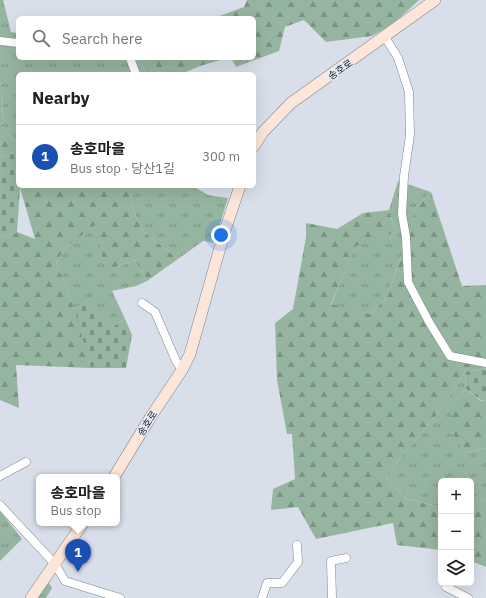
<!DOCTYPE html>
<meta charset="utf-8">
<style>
body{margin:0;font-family:"IBM Plex Sans","Noto Sans KR",sans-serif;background:#f2f2f2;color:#202124}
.controls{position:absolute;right:12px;bottom:12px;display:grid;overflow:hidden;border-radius:6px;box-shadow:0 4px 16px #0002}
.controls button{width:36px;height:36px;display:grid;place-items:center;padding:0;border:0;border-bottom:1px solid #e0e0e0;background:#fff;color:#202124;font:20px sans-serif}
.you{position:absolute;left:221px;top:235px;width:14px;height:14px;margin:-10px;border:3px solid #fff;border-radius:50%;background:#1a73e8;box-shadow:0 0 0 6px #1a73e833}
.badge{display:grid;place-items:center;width:26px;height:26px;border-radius:50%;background:#0f766e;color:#fff;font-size:13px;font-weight:700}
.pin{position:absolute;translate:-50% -33px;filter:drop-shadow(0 1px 2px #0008)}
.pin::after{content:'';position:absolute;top:21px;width:14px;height:12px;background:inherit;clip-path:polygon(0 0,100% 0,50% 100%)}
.popup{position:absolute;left:36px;top:474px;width:84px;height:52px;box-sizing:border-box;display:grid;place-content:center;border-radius:6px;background:#fff;filter:drop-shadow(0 1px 3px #0005);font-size:13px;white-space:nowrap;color:#757577}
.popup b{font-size:15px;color:#202124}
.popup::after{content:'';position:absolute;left:50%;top:100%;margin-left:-8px;border:8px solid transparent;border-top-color:#fff}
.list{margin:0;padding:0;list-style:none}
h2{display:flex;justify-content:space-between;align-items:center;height:52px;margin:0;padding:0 16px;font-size:17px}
h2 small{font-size:13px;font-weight:400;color:#757577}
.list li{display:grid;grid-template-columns:26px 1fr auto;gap:12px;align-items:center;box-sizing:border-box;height:64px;padding:0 16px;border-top:1px solid #e0e0e0}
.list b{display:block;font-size:15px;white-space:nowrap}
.list p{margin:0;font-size:13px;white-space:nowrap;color:#757577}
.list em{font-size:13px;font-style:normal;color:#757577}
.icon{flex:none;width:22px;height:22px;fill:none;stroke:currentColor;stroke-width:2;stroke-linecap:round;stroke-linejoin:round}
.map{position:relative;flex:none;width:486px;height:598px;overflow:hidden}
.search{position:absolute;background:#fff;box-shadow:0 4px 16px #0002;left:16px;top:16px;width:240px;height:44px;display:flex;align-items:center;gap:10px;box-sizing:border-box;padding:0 14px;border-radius:6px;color:#757577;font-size:15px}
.panel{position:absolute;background:#fff;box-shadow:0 4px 16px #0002;left:16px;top:72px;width:240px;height:116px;border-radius:6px}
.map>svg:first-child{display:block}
.grass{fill:url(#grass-tufts)}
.forest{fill:url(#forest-firs)}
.cemetery{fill:url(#cemetery-stones)}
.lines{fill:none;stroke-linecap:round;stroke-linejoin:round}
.minor-casing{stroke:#818691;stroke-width:9}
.secondary-casing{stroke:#818691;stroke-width:12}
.minor{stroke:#fff;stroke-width:8}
.secondary{stroke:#fce6d9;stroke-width:11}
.labels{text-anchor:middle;stroke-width:3;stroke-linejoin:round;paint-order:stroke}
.street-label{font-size:10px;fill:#212327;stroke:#e6ecf7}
</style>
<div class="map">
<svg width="486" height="598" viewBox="0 0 486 598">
<defs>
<pattern id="grass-tufts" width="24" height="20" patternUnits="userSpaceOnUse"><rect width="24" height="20" fill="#96b5a0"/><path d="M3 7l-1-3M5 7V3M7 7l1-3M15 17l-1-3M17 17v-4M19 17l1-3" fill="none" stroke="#7a9382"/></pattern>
<pattern id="forest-firs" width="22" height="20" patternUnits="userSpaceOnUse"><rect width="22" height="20" fill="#96b5a0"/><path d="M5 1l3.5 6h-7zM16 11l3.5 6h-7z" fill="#7a9382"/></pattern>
<pattern id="cemetery-stones" width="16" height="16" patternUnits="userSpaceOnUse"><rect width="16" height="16" fill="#96b5a0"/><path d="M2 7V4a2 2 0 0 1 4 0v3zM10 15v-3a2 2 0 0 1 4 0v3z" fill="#7a9382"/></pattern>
</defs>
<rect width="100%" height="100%" fill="#d9dfea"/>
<g class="grass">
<path d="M0,0H3L11,32L18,33V58H141L145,74H18V145L2,126L3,89L0,83Z"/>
<path d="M398,181L431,192L415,208L410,232L387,297L371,314L331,305L356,245L396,232L389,210Z"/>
<path d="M123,186H193L208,195L228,198L214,243L203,241L178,259L144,232L135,215L129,192Z"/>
<path d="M97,223L113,268L135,260L147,281L136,286L112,291L125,319L114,326L88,301L74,308L56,262L67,246Z"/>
<path d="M465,372L466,389L456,399L465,453L486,448V499L479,503L471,491V481H464L461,477L459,481H441V507L407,499L386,478L400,458L435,417Z"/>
<path d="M0,511L22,539L0,561Z"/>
<path d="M48,582L52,588L46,598H38Z"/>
</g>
<g class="forest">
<path d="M247,0H419L393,24L372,36L326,42L304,20L285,27L279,51L236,67L231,58H254V18H214L244,7Z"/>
<path d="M141,58H227L200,66L181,74H145Z"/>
<path d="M0,83L3,89L2,126L18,145V150L0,157Z"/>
<path d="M22,186H123L129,191L135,215L144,232L178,259L147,281L135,260L113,268L102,257L97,224L67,246L56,262L78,318L91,368L16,365L19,408L0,400V237L17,232L35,239L20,188Z"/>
<path d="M431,192L462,286L486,285V368L465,372L435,417L400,458L386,478L407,499L441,507V550L397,545L393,523L316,539L298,507L271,510L273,489L295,479L292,434H287L277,380L275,323L293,309L306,237V223L337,229L363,213L389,210L396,232L356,246L331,304L371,314L387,297L410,232L415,208Z"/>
<path d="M466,389L481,401L486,400V448L465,453L450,430L456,399Z"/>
<path d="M471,491L479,503L486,499V567L471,561Z"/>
</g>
<g class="cemetery">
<path d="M18,150V186H22L20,189L17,232L0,237V157Z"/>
<path d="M88,300L114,326L125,319L132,335L126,368H91L74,308Z"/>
<path d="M486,368V400L482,401L466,389L465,372Z"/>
</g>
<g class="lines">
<g class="minor-casing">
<g id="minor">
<path d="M385,37L398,58L409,92L410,135L404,176L402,214L406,237L408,282L429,322L450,356L486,363"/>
<path d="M0,41L18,43"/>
<path d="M130,58L136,74"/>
<path d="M142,303L155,312L176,361L182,370"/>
<path d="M0,476L26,462"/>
<path d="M0,505L55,564L65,581L120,598"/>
<path d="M446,587L468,598"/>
<path d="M262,598L267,583H282L298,562L297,545"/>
<path d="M332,598L331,561L346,558"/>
</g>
</g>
<g class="secondary-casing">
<g id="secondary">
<path d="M254,146L263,132L291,103L435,0"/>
<path d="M114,477L150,418L182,370L190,354L225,230L240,186"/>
<path d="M31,598L83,523"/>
</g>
</g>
<use href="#minor" class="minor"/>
<use href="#secondary" class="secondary"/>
</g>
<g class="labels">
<g class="street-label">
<text transform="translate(340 69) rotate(-35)" y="4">송호로</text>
<text transform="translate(147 423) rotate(-57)" y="4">송호로</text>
</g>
</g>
</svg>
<div class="controls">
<button>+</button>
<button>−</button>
<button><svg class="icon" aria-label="layers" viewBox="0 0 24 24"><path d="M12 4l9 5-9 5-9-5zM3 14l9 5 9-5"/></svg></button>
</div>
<div class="you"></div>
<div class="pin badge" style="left:78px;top:572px;background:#1a4fb4">1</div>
<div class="popup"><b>송호마을</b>Bus stop</div>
<div class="search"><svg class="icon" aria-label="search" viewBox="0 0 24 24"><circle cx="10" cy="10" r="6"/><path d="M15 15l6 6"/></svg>Search here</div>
<section class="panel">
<h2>Nearby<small></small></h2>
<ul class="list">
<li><span class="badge" style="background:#1a4fb4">1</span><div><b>송호마을</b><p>Bus stop · 당산1길</p></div><em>300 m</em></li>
</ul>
</section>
</div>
